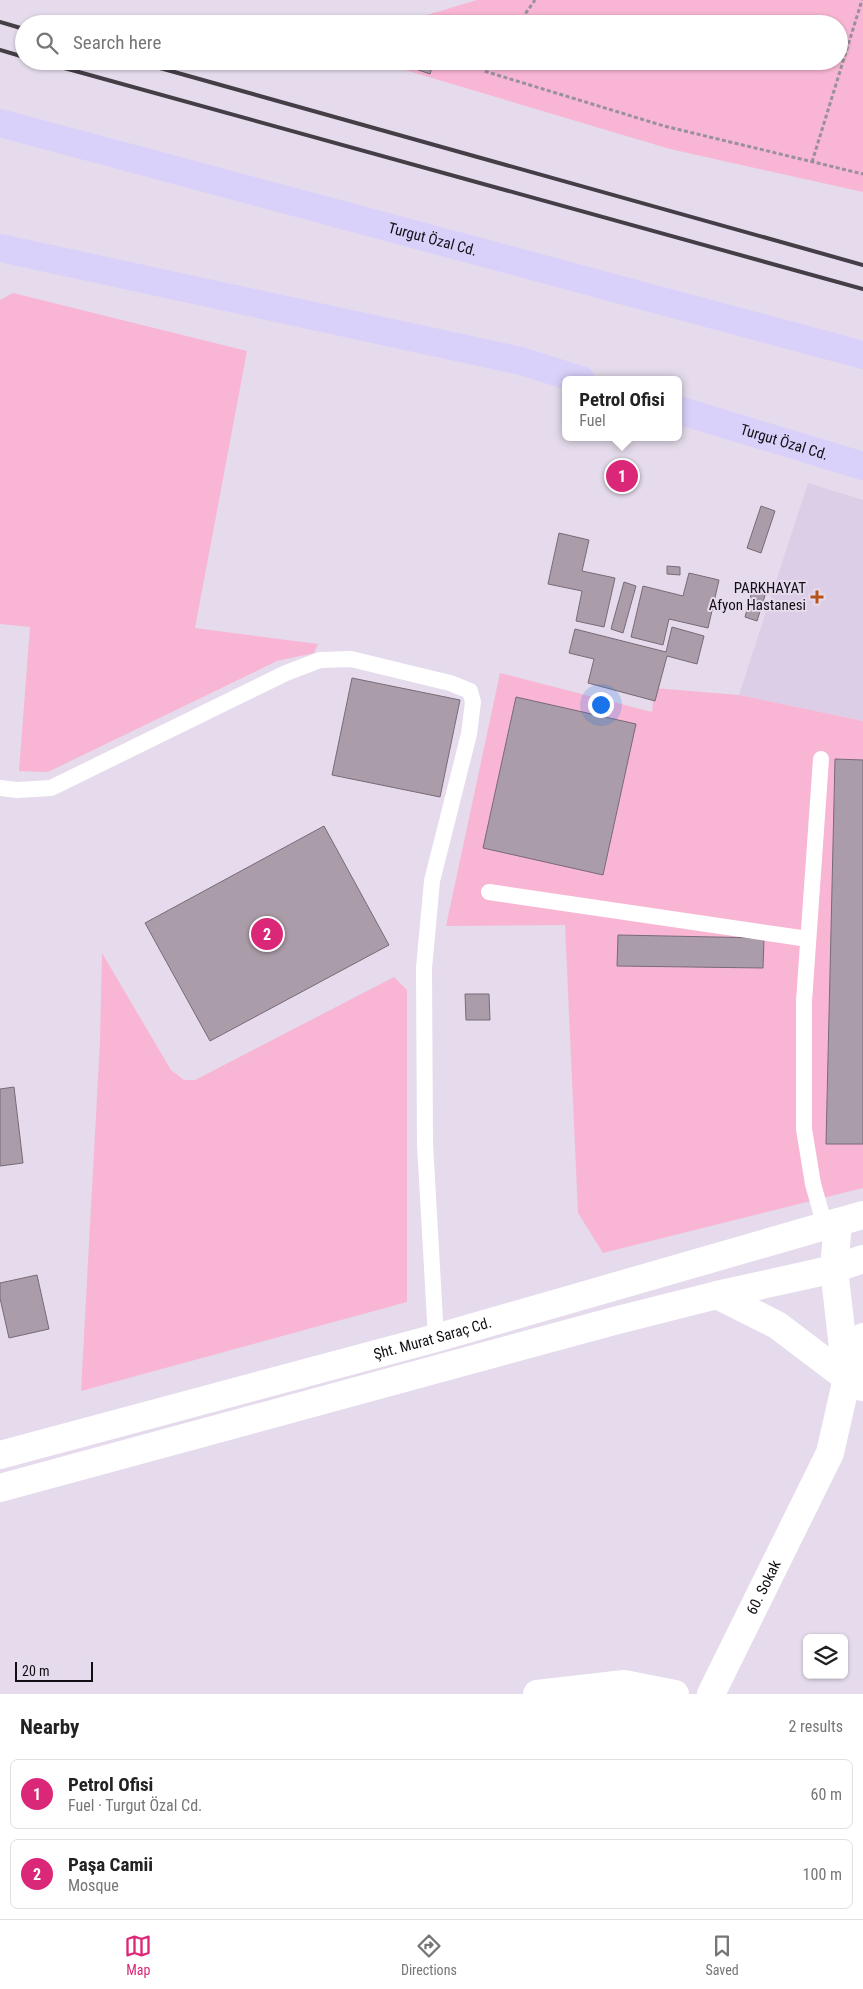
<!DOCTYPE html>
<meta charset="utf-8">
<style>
body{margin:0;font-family:"Roboto Condensed",sans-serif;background:#f2f2f2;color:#222}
.controls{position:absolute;right:15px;bottom:15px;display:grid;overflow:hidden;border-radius:8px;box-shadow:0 1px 4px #0004}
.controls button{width:45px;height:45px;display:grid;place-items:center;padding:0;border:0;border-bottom:1px solid #e0e0e0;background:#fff;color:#222;font:25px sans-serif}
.scale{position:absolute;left:15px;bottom:12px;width:78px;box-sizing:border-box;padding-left:5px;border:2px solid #120f14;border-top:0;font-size:14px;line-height:18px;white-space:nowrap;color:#120f14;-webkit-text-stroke:4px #e5dbec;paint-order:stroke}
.you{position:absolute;left:600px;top:704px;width:18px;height:18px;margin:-12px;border:4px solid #fff;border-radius:50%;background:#1a73e8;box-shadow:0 0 0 8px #1a73e833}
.badge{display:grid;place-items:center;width:32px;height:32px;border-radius:50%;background:#db2777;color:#fff;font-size:16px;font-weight:700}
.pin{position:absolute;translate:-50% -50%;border:2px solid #fff;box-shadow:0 1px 5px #0006}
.popup{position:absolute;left:562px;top:376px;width:120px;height:65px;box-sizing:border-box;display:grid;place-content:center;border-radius:8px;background:#fff;filter:drop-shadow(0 1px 4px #0005);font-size:16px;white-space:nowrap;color:#767676}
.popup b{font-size:19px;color:#222}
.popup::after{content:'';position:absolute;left:50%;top:100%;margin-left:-10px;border:10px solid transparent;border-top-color:#fff}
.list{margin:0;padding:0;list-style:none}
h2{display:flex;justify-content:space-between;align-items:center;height:65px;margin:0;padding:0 20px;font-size:21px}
h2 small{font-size:16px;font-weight:400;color:#767676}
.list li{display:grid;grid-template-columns:32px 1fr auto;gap:15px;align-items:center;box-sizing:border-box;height:70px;margin:0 10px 10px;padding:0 10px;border:1px solid #e0e0e0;border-radius:8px}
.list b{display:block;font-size:19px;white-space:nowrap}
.list p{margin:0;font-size:16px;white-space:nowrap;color:#767676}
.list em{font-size:16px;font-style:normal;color:#767676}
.icon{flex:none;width:28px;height:28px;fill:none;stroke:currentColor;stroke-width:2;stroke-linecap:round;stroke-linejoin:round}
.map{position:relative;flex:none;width:863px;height:1694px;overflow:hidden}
.search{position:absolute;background:#fff;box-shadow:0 1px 4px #0004;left:15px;right:15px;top:15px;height:55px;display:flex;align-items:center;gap:12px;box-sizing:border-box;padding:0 18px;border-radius:28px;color:#767676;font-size:19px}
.sheet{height:225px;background:#fff}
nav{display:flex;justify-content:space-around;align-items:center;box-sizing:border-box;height:70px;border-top:1px solid #e0e0e0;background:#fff;font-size:14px;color:#767676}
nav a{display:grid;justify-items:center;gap:2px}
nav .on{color:#db2777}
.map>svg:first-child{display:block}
.built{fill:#dccee6}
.green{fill:#f8b6d4}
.building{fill:#ab9ca9;stroke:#786a76}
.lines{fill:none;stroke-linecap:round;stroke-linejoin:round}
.path{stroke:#98909d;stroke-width:3;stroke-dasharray:4 2.5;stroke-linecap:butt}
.lane{stroke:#fff;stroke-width:16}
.street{stroke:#fff;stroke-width:28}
.secondary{stroke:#fff;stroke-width:28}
.primary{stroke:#dad1fa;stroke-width:28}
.rail{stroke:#443f47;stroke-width:4}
.poi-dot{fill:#b6531a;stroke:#e5dbec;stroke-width:2}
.labels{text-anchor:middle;stroke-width:4;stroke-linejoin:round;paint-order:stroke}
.street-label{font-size:15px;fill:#120f14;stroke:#e5dbec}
.poi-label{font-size:15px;fill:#120f14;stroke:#e5dbec;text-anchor:end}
</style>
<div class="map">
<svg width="863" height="1694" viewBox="0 0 863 1694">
<rect width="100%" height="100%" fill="#e5dbec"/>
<path class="built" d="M808,483L863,500V721L739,695Z"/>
<g class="green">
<path d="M477,0H863V192L670,149L375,61H839V24H397Z"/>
<path d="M13,293L247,351L195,628L318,644L314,653L277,661L48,772L19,771L30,627L0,624V300Z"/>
<path d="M500,673L652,712L654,688L739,695L863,721V1188L603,1253L578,1213L565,925L446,926Z"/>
<path d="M102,953L171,1070L184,1080H195L394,977L407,990V1302L81,1391L100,1041Z"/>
</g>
<g class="building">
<path d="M402,61H434L430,74L401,64Z"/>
<path d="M761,506L775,511L761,553L747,548Z"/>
<path d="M559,533L589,540L582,571L615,578L604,627L576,621L582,591L548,584Z"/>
<path d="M667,566L680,567V575L667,574Z"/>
<path d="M689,573L719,580L708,628L669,619L663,645L631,637L643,586L683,596Z"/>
<path d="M624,582L636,586L623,633L611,629Z"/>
<path d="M753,588L766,592L757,621L745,617Z"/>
<path d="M672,627L704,636L697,664L667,656L655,701L588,683L594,659L569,653L575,629L666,652Z"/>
<path d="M352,678L460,700L440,797L332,775Z"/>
<path d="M516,697L636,724L603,875L483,848Z"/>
<path d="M835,759L863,760V1144H826Z"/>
<path d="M324,826L389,945L210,1041L145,923Z"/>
<path d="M618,935L764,938L763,968L617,966Z"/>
<path d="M465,994H489L490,1020H466Z"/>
<path d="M14,1087L23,1163L0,1166V1089Z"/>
<path d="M37,1275L49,1329L9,1338L0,1298V1283Z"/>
</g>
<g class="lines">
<g class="path">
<path d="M518,24L535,0"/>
<path d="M491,61L484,71L664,126L863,174"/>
<path d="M812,162L862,0"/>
</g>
<g class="lane">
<path d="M821,759L804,1001V1129L813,1184L825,1226"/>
<path d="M0,788L17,790L51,788L286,673L320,660L351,659L450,683L470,691L473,702L469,734L432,881L424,968L425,1144L436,1338"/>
<path d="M489,892L808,939"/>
</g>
<g class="street">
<path d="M838,1222L834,1269L846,1374"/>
<path d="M717,1295L777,1325L847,1378L862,1387"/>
<path d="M537,1694L624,1684L675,1694"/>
<path id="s1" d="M711,1694L830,1453L847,1378L863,1337"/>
</g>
<g class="secondary">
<path id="s2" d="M0,1455L436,1338L863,1215"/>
<path d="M0,1488L614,1321L717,1295L834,1269L863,1259"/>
</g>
<g class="primary">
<path id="s3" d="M0,123L863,355"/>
<path d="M0,248L521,361L581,380"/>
<path id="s4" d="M678,410L863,466"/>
</g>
<g class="rail">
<path d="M0,22L24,29"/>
<path d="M0,50L24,57"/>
<path d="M39,61L863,289"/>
<path d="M135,61L863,265"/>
</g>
</g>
<path class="poi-dot" d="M814.5 589.5h5v5h5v5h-5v5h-5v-5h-5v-5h5z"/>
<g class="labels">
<g class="street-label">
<text dy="5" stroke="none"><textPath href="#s3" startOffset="448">Turgut Özal Cd.</textPath></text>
<text dy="5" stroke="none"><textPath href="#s4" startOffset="111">Turgut Özal Cd.</textPath></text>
<text dy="5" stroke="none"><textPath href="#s2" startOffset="448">Şht. Murat Saraç Cd.</textPath></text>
<text dy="5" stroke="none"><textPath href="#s1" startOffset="119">60. Sokak</textPath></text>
</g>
<g class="poi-label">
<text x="806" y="593">PARKHAYAT<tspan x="806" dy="17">Afyon Hastanesi</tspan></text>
</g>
</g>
</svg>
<div class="controls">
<button><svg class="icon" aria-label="layers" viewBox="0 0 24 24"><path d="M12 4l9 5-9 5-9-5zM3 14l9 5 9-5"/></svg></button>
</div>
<div class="scale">20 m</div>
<div class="you"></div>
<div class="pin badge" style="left:622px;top:476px">1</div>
<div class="popup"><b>Petrol Ofisi</b>Fuel</div>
<div class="pin badge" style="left:267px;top:934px">2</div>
<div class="search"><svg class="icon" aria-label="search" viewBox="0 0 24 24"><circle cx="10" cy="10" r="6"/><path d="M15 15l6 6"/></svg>Search here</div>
</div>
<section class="sheet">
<h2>Nearby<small>2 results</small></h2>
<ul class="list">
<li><span class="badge">1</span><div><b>Petrol Ofisi</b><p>Fuel · Turgut Özal Cd.</p></div><em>60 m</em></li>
<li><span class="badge">2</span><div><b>Paşa Camii</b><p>Mosque</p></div><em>100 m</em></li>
</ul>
</section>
<nav>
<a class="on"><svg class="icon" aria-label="map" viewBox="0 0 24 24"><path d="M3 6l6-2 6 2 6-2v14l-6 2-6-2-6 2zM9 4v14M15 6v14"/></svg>Map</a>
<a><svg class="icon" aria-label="directions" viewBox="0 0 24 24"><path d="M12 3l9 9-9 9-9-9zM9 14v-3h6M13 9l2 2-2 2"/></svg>Directions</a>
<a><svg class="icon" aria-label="saved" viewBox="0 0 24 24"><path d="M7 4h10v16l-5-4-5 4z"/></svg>Saved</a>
</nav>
